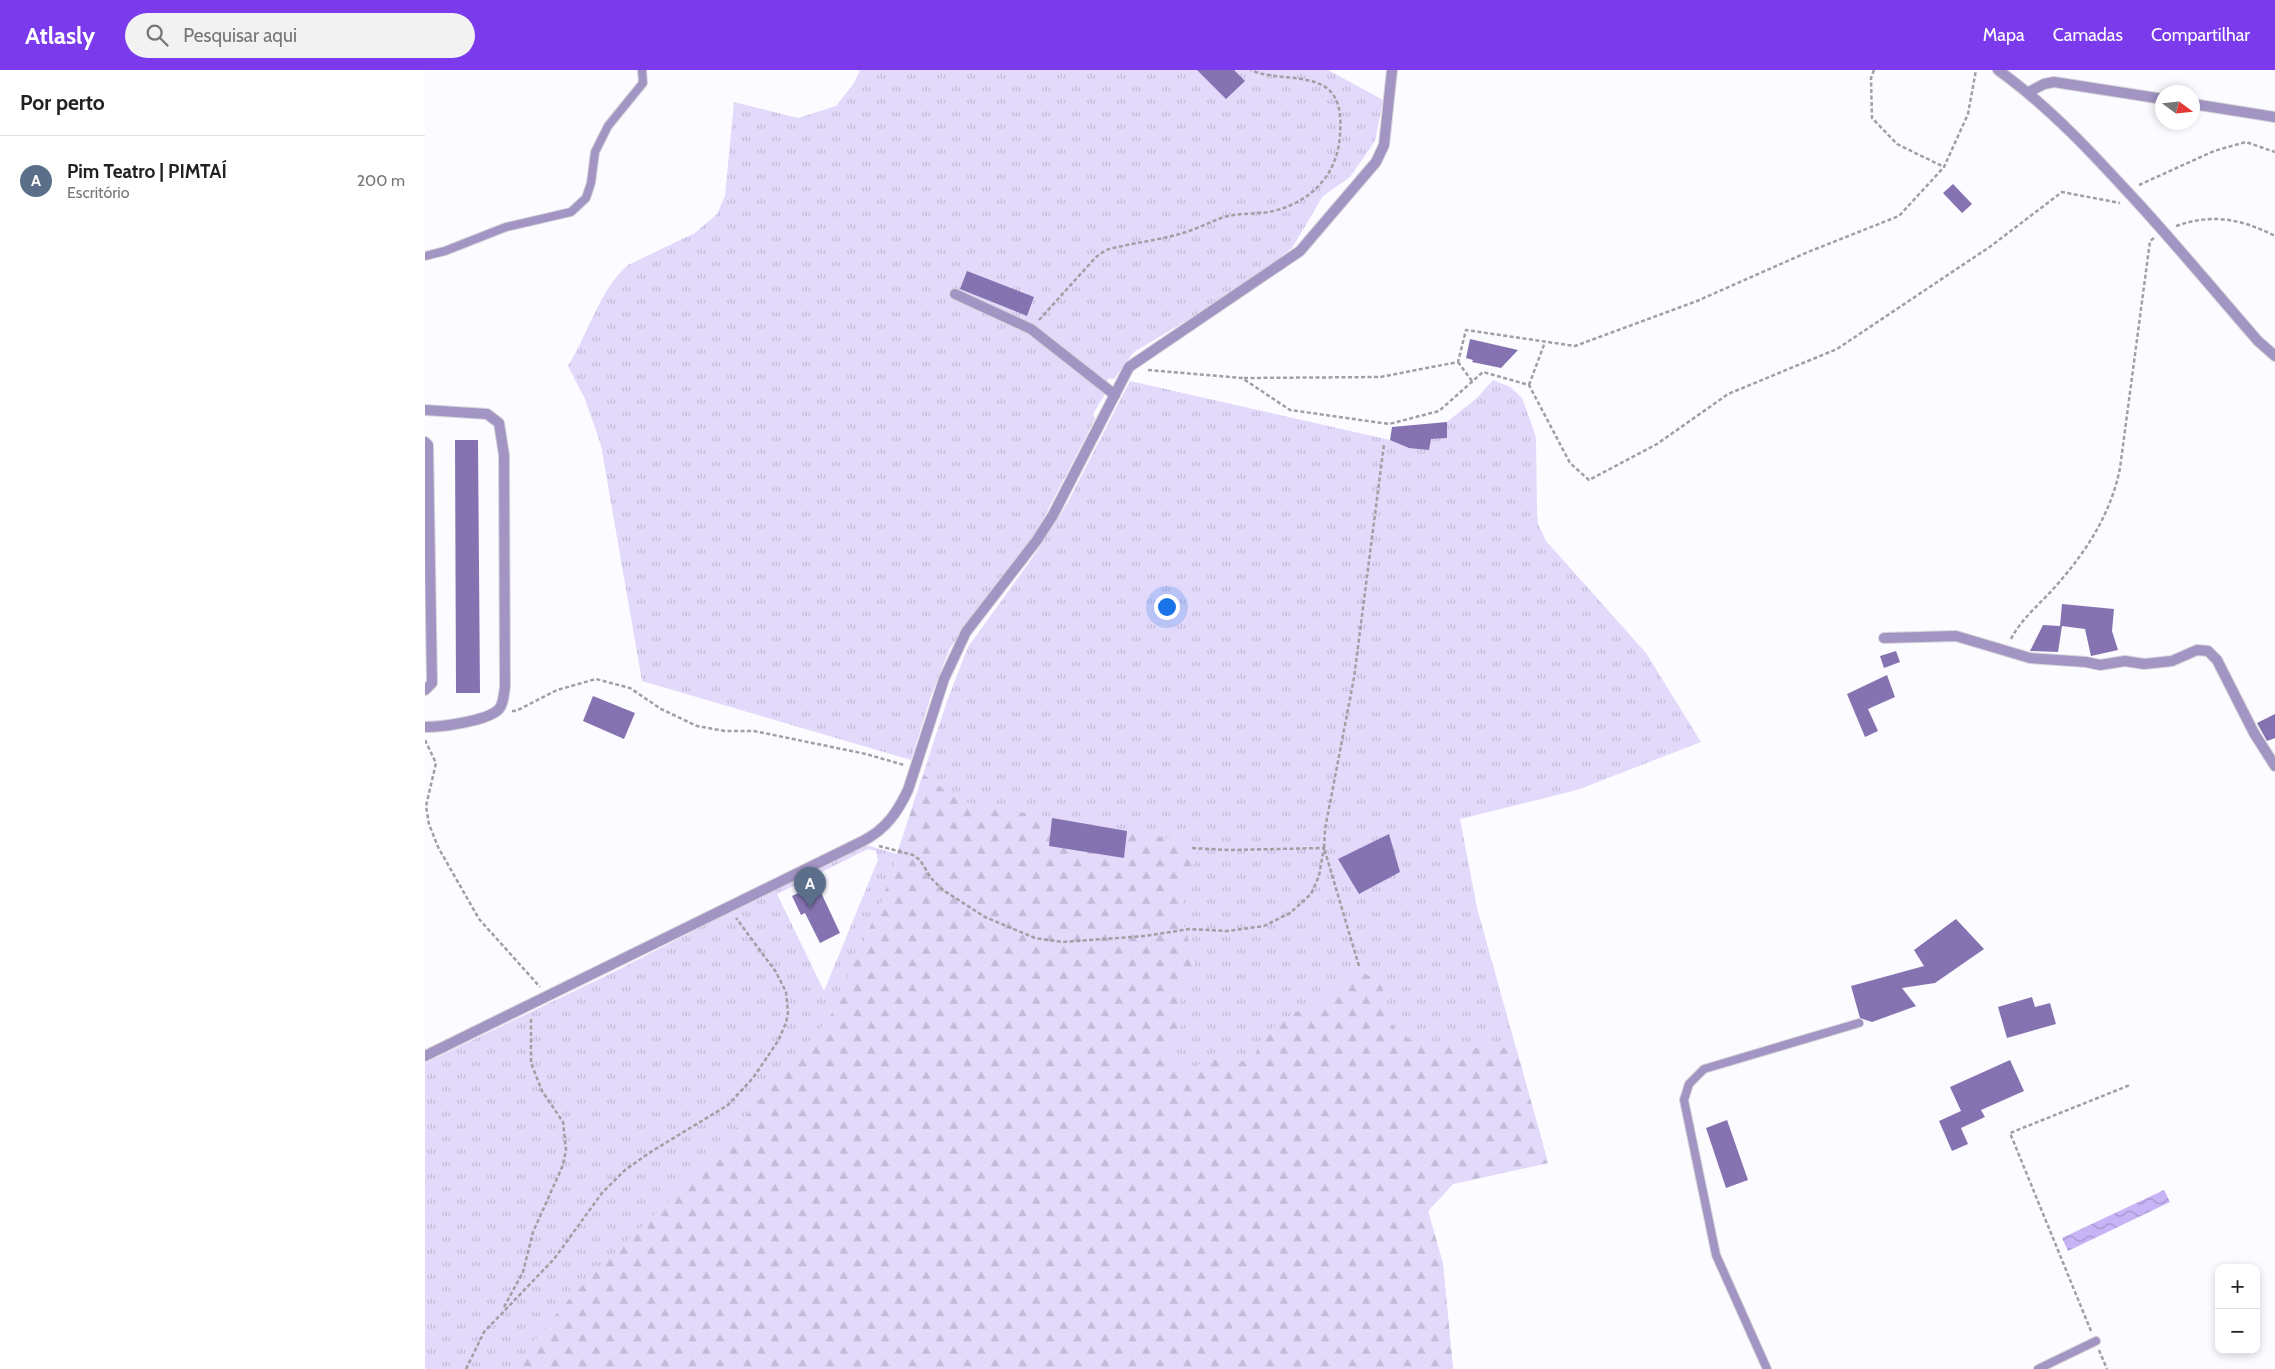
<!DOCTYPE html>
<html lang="pt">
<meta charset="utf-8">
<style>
body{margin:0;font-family:Cabin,sans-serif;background:#f2f2f2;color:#222}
.controls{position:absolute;right:15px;bottom:15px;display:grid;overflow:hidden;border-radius:10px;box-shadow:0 2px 8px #0003}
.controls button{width:45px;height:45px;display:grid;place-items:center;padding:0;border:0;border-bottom:1px solid #e0e0e0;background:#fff;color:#222;font:25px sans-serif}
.compass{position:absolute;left:1730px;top:15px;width:45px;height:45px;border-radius:50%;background:#fff;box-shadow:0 2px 8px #0003;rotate:105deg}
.you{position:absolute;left:741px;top:536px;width:18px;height:18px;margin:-12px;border:4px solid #fff;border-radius:50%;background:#1a73e8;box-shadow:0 0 0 8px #1a73e833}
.badge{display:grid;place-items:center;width:32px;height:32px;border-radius:50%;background:#7c3aed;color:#fff;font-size:16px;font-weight:700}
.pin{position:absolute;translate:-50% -41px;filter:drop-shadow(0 1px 2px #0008)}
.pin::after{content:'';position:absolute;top:26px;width:18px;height:15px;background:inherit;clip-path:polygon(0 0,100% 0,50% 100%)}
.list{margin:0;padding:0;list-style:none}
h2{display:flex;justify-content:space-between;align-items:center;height:65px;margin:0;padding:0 20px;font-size:21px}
h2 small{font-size:16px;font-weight:400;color:#767676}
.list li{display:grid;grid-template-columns:32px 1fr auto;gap:15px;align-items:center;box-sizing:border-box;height:90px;padding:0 20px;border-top:1px solid #e0e0e0}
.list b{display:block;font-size:19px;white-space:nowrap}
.list p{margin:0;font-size:16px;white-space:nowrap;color:#767676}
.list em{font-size:16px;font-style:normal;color:#767676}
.icon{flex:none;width:28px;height:28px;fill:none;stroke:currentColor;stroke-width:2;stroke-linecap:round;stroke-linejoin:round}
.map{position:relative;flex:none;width:1850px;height:1299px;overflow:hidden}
header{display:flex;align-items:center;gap:30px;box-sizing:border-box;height:70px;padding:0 25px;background:#7c3aed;color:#fff}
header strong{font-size:24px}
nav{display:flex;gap:28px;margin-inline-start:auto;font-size:18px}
.search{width:350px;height:45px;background:#f2f2f2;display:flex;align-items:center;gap:12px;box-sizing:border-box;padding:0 18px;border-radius:28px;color:#767676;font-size:19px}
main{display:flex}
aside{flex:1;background:#fff}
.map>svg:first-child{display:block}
.grass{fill:url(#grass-tufts);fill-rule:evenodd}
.forest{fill:url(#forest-firs)}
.water{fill:url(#water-waves)}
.building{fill:#8573b1}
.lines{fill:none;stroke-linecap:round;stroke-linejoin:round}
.service-casing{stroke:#d6d5d9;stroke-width:10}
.minor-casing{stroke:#d6d5d9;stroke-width:12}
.tertiary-casing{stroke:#d6d5d9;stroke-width:12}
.path{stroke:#a09fa2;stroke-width:2.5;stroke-dasharray:4 2.5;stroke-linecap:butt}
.service{stroke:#a295c4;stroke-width:8}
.minor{stroke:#a295c4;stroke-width:10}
.tertiary{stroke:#a295c4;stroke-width:10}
</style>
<header>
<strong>Atlasly</strong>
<div class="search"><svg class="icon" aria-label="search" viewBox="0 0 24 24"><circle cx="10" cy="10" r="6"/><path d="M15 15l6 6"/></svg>Pesquisar aqui</div>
<nav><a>Mapa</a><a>Camadas</a><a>Compartilhar</a></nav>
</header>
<main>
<aside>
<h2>Por perto<small></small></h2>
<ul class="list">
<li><span class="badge" style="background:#5c6f8a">A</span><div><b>Pim Teatro | PIMTAÍ</b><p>Escritório</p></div><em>200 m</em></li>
</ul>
</aside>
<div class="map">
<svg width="1850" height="1299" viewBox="0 0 1850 1299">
<defs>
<pattern id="grass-tufts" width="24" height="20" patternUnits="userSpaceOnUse" patternTransform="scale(1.25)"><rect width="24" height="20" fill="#e2d9fb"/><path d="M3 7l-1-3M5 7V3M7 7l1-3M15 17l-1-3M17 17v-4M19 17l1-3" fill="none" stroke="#c3bbd8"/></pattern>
<pattern id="forest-firs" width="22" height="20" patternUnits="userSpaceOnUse" patternTransform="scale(1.25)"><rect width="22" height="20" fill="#e2d9fb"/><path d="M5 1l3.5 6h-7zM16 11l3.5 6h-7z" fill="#c3bbd8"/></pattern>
<pattern id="water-waves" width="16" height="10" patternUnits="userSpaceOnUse" patternTransform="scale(1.25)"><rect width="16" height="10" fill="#c7b4f6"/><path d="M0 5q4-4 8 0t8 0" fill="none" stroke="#a394c9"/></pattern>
</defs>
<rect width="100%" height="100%" fill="#fcfbff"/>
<g class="grass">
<path d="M435,0H903L958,30L950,71L925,107L898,126L867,178L837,202L784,237L709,282L689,309L684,308L676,321L680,324L668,344L670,349L612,461L525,578L506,626L486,690L217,611L176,375L160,329L143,296C162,266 176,217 203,195L270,163L292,144L300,126L309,32L373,48L411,36L429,13Z"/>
<path d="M1068,310L1085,317L1097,328L1108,358L1111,368L1112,442L1113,454L1121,471L1221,583L1276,672L1152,720L1035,749L1052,838L1123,1093L1028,1114L1003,1141L1018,1194L1028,1299H0V993L193,900L349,819L441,775L472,784L522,631L543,577L608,487L643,432L705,311L965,370L1022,352L1053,327ZM443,779L451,781L453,790L399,921L352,824Z"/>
</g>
<path class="forest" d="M498,704L529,727L548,734L777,774L758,819L759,855L769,889V897L767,909L755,923L757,954L744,984L747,999C765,1012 765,996 781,991C798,986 811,998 829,987L836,970L851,955L870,942L898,934L911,912L928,902C977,906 948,944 977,965C999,981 1063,978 1091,977L1123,1093L1028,1114L1003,1141L1018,1194L1028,1299H93L104,1276L148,1225L286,1088L406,945L458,828Z"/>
<path class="water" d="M1739,1120L1745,1132L1643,1181L1637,1168Z"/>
<g class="building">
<path d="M772,0H809L820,11L801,29Z"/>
<path d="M1528,114L1547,134L1537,143L1518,123Z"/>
<path d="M542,201L609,227L602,246L535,219Z"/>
<path d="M1045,269L1093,280L1076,298L1047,292L1048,290L1041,288Z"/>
<path d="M1022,352V368L1006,369L1004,380L984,378L965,370L967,357Z"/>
<path d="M30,370H53L55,623H31Z"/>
<path d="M1637,534L1689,539L1687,561L1693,580L1666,586L1660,559L1637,556L1633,582L1605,581L1618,555L1635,556Z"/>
<path d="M1471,581L1475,592L1459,598L1455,586Z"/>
<path d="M1462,605L1470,627L1443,639L1453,661L1440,667L1422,624Z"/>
<path d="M168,626L210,643L199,669L158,651Z"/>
<path d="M1850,644V668L1842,671L1832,653Z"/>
<path d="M627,748L702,761L699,788L624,776Z"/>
<path d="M964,764L975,802L934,824L913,789Z"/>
<path d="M392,814L415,863L395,873L380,843L376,845L367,826Z"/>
<path d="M1531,849L1559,879L1510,913L1477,918L1491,936L1447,952L1435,948L1426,916L1499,896L1489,880Z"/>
<path d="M1607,927L1610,937L1625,933L1631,954L1582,968L1573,937Z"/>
<path d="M1585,990L1599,1021L1556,1040L1560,1047L1536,1058L1543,1074L1527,1081L1514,1051L1536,1041L1525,1017Z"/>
<path d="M1302,1050L1323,1110L1301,1118L1281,1058Z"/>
</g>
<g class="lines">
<g class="service-casing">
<g id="service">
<path d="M0,186L20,181L81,157L146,142L161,128L166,113L170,82L183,56L218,13L217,0"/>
<path d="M1342,1299L1291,1185L1259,1030L1264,1014L1279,999L1434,953"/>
<path d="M1613,1299L1671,1271"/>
</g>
</g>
<g class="minor-casing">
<g id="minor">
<path d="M530,224L606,259L690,325"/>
<path d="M0,340L62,344L74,353L79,385L80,616C79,623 79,633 74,639C63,651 16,657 0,657"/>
<path d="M0,372L3,375L7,613L0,620"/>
<path d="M1459,568L1531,566L1605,588L1661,592L1675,595L1700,591L1719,594L1747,591L1772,580L1783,581L1792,590L1829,663L1850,696"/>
</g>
</g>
<g class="tertiary-casing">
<g id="tertiary">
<path d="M1573,0C1626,38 1669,85 1713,133C1754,178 1793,225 1833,271L1850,286"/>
<path d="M1604,22L1619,14L1629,12L1738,29"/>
<path d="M1768,34L1850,47"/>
<path d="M0,986L438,771C461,759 472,743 483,720L519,609L541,562L612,470L628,445L704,297L875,181L951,92L959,75L967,0"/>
</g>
</g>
<g class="path">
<path d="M1449,0L1446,8L1447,48L1472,74L1519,97"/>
<path d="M1714,115L1789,81L1821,72L1850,82"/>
<path d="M1751,156C1788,143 1816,149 1850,166"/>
<path d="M614,250L671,187L681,180C709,172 740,170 767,160C778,156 787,151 799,147C814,143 829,144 844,142C884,134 913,106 915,64C916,49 916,30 903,19C882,3 849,11 826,0"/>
<path d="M1033,292L1047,311"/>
<path d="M723,300L817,308L865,340L964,354L1014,341L1058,302L1104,315L1145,393L1164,410L1232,374L1303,324L1412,279L1566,176L1637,122L1695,133"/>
<path d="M819,308L955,307L1033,292L1041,260L1150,276L1272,231L1383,182L1474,146L1519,97L1543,44L1551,0"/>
<path d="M1104,315L1120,272"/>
<path d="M1586,569C1596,549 1615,534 1630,517C1661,482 1686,444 1695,398L1725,171L1729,168"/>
<path d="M87,641H91L132,620L171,609L205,618L236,639L272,656L300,661H329L441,684L479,695"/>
<path d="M0,670L11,693L1,736L4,754L13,777L54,849L115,917"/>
<path d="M454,776L488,785L495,790L506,808L518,820L560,847L610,868L637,872L720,866L764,859L802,861L839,856L865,843L886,824L894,806L899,778L804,780L766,778"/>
<path d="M934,896L899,778L900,759L929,608L959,374"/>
<path d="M79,1237L98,1202L108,1162L138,1095L141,1080L138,1052L117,1021L106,993V948"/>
<path d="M1666,1261L1585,1063L1705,1015"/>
<path d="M1674,1280L1682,1299"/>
<path d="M41,1299L59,1262L129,1189L177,1123L200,1100L224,1083L303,1035L328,1008L353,971L361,953L363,943L361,922L351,902L311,848"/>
</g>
<use href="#service" class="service"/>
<use href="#minor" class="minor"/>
<use href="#tertiary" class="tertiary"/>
</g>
</svg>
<div class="controls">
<button>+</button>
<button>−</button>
</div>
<svg class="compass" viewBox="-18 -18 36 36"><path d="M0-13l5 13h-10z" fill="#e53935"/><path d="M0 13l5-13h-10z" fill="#767676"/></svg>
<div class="you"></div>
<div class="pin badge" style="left:385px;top:838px;background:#5c6f8a">A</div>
</div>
</main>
